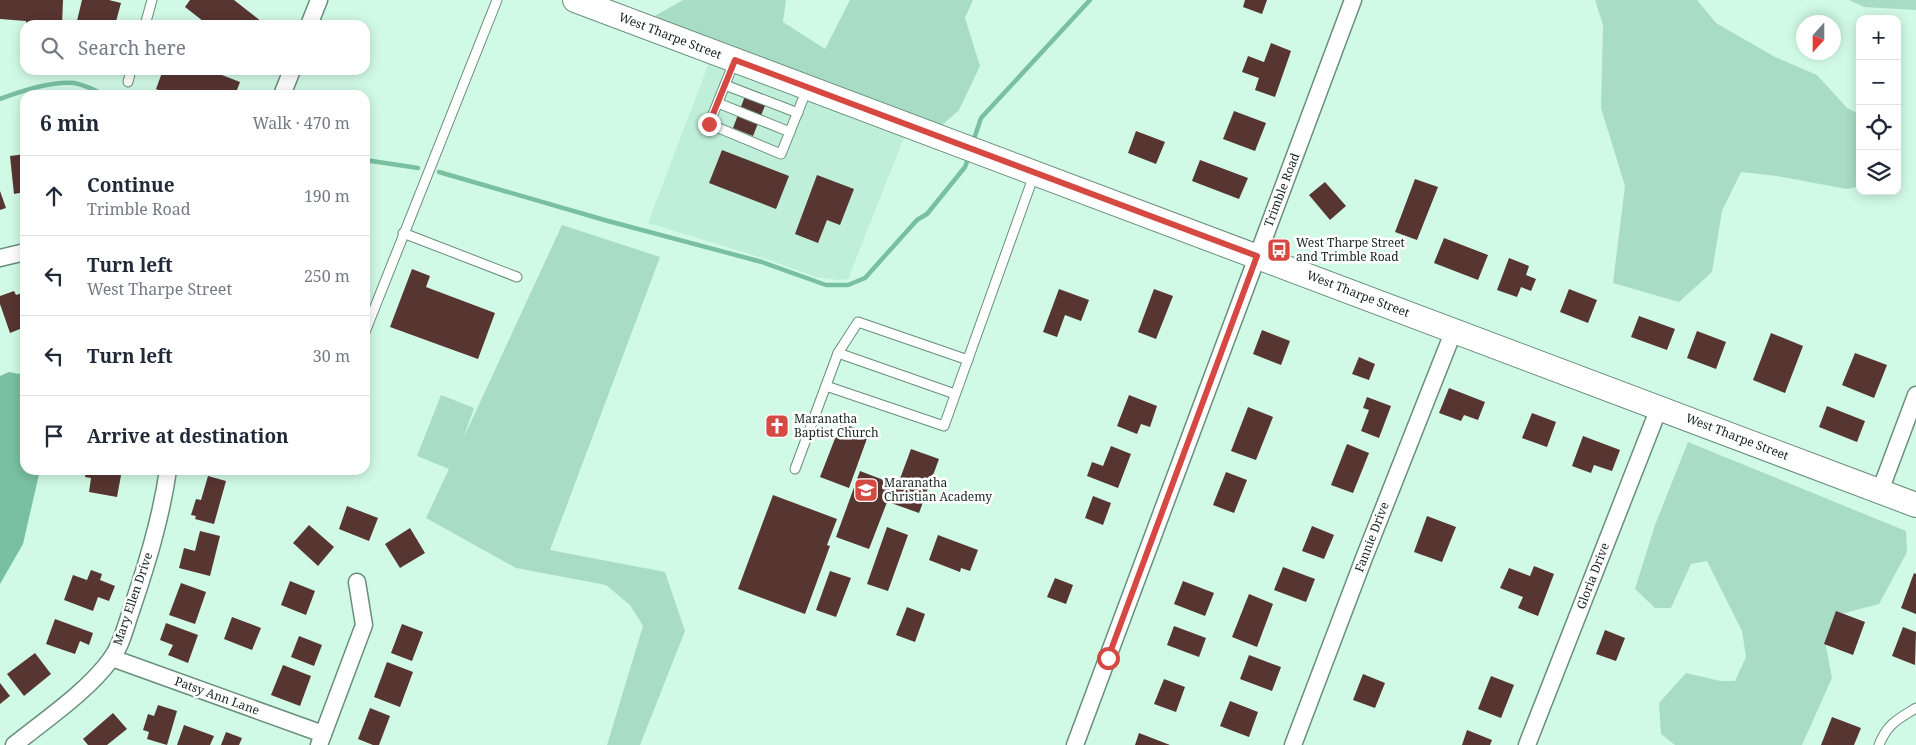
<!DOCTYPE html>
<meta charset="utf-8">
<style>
body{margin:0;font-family:"Noto Serif",serif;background:#f6f6f7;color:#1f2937}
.controls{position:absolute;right:15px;top:15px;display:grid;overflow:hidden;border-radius:10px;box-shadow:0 2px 12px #0003}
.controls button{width:45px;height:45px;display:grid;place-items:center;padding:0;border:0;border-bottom:1px solid #e0e1e3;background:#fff;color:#1f2937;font:25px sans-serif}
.compass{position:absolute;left:1796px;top:15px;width:45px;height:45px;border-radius:50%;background:#fff;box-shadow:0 2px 12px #0003;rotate:201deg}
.stop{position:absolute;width:15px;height:15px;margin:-11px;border:4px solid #d64842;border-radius:50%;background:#fff}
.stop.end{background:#d64842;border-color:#fff;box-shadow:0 1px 5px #0008}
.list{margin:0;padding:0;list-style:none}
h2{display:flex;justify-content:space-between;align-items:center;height:65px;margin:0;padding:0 20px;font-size:21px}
h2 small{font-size:16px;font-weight:400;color:#747a83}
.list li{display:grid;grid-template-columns:32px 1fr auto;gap:15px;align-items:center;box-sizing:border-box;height:80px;padding:0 20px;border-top:1px solid #e0e1e3}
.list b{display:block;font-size:19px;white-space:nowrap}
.list p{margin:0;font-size:16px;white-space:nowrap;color:#747a83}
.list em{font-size:16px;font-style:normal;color:#747a83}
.icon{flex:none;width:28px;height:28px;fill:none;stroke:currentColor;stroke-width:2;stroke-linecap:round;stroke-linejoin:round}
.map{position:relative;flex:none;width:1916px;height:745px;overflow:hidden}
.search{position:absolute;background:#fff;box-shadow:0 2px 12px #0003;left:20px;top:20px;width:350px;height:55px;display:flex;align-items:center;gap:12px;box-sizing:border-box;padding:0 18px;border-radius:15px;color:#747a83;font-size:19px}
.panel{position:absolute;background:#fff;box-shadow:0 2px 12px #0003;left:20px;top:90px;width:350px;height:385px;border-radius:15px}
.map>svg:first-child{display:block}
.built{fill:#bfefd8}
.green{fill:#a9dcc4}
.water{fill:#79c0a1}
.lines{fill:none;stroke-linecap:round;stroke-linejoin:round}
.stream{stroke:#79c0a1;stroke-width:4.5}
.building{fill:#573531}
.lane-casing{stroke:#688e7c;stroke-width:11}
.street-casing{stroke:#688e7c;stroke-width:19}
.secondary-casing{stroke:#688e7c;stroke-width:26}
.lane{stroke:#fff;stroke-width:9}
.street{stroke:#fff;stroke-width:16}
.secondary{stroke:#fff;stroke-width:24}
.route{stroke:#d64842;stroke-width:6}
.labels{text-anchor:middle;stroke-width:5;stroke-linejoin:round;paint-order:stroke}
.street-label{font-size:12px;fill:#15241d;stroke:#fff}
.poi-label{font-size:12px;fill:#15241d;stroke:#fff;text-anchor:start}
</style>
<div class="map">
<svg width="1916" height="745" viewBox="0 0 1916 745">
<rect width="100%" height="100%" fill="#d1fae6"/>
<path class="built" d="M710,60L906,133L848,279L839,280L816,277L766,259L648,223Z"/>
<g class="green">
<path d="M683,0H786L783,22L825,49L850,0H973L965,18L980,66L959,110L941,126L653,17Z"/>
<path d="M1595,0H1697L1716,23L1775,57L1817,75L1847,108L1860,114V186L1847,189L1777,176L1741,172L1722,211L1712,272L1679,302L1613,283L1625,186L1601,108L1603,25Z"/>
<path d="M1849,0H1916V10L1864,7Z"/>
<path d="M562,225L660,257L550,550L665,572L685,631L640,745H607L643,626L630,605L606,585L516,568L426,518L449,469L417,456L441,395L474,408L463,439Z"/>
<path d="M1688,442L1906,531L1907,552L1879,604L1837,615L1826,646L1832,678L1802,745H1675L1661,734L1659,703L1686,673L1720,681H1735L1746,657L1742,631L1707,561L1691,564L1671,608H1655L1635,589L1655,525Z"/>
</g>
<path class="water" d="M9,372L25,375V470H40L23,544L0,584V376Z"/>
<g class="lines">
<g class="stream">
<path d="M0,99C21,91 52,81 74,83C85,85 95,90 104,95"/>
<path d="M974,139L981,118L1090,0"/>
<path d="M365,160L418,168"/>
<path d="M439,172L608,221L762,262L826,285H848L865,278L917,220L927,214L965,167L968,159"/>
</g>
</g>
<g class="building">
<path d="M0,0H63L62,25H26V21L0,19Z"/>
<path d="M82,0H109L121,3L115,25H76Z"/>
<path d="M190,0H234L266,25H208L185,7Z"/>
<path d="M1245,0H1267L1262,14L1243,7Z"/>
<path d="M1271,43L1291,51L1275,97L1255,90L1259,78L1242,72L1248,56L1264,62Z"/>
<path d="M163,70H209L240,82L235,95H171L156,89Z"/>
<path d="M745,96L766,103L753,136L733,128Z"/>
<path d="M1234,111L1266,123L1255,151L1223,139Z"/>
<path d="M1136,131L1165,142L1156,164L1128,153Z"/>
<path d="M722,150L789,176L776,209L709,183Z"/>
<path d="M25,154V192L14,194L10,156Z"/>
<path d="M1200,160L1248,178L1239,199L1192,181Z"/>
<path d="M817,175L854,189L840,225L827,220L818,243L795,234Z"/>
<path d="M1415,179L1438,187L1417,240L1395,232Z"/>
<path d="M1325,182L1346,206L1330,220L1309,195Z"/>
<path d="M0,191L6,208L0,210Z"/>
<path d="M1444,238L1488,255L1478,280L1434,263Z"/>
<path d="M1509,258L1529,266L1526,275L1536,279L1531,291L1521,287L1517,297L1497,290Z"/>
<path d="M412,269L430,276L426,287L495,313L478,359L390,327Z"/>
<path d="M1059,289L1089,300L1081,321L1065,315L1057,337L1043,332Z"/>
<path d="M1154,289L1173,296L1156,339L1138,332Z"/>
<path d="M1569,289L1597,300L1588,323L1560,312Z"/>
<path d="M14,291L16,295L25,292V327L10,333L0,304V296Z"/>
<path d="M1639,316L1675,329L1667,350L1631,337Z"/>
<path d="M1262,330L1290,341L1281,365L1253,354Z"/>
<path d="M1697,331L1726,342L1716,369L1687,358Z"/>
<path d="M1771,333L1803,346L1785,393L1753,380Z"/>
<path d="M1855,353L1887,365L1874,398L1842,385Z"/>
<path d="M1359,357L1375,364L1369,380L1352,374Z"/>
<path d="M1449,388L1485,402L1478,420L1464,415L1461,421L1439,413Z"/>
<path d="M1129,395L1157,406L1150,427L1141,424L1137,434L1117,426Z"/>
<path d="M1367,397L1391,406L1379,438L1361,431L1369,410L1363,408Z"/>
<path d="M1827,406L1865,421L1857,442L1819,427Z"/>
<path d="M1248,407L1273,417L1256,460L1231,451Z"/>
<path d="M1532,413L1556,422L1547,447L1522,438Z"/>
<path d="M841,423L869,433L849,488L820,477Z"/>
<path d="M1583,436L1620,450L1612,471L1594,465L1591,473L1572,466Z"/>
<path d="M1347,444L1369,453L1353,493L1331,485Z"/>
<path d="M1111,446L1131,454L1118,488L1087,476L1092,462L1103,466Z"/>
<path d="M911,449L939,459L919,513L891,503Z"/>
<path d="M86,470H122L117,497L89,492L91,478L85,477Z"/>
<path d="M860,471L894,484L869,549L836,537Z"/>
<path d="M1226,472L1247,480L1234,513L1213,505Z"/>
<path d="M208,476L226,481L214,524L195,519L196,516L191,515L196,499L201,500Z"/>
<path d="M773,495L837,519L827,545L830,546L805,614L738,589Z"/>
<path d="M1093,496L1111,503L1103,525L1085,518Z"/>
<path d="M347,506L378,518L369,541L339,529Z"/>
<path d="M1427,516L1456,527L1442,562L1414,552Z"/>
<path d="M309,525L334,547L318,566L293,543Z"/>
<path d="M1312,526L1334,535L1324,559L1302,551Z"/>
<path d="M887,527L908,535L888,591L867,584Z"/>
<path d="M410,528L425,553L400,568L385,544Z"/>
<path d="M200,531L220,536L210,576L179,568L184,548L195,551Z"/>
<path d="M938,535L978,550L970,571L961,568L960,572L929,560Z"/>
<path d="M1534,566L1554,574L1538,616L1518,608L1523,597L1500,588L1509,568L1530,576Z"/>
<path d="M1283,567L1315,579L1306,602L1274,590Z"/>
<path d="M91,570L102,574L100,580L115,586L109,601L98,597L93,611L64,600L73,575L87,580Z"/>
<path d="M830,571L851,578L836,617L816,610Z"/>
<path d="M1914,573L1916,574V614L1901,608Z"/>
<path d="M1055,578L1073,585L1066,604L1047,597Z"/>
<path d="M290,581L315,591L306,615L281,605Z"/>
<path d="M1183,581L1214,593L1205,616L1174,604Z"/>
<path d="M181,583L206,592L195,624L169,615Z"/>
<path d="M1249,594L1273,604L1257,647L1232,637Z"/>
<path d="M907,607L925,614L915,642L896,635Z"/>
<path d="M1836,611L1865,622L1853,655L1824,644Z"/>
<path d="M232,617L261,628L252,650L224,639Z"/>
<path d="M55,619L93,633L89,645L80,641L75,654L46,644Z"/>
<path d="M166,623L198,635L188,663L168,655L173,645L160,640Z"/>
<path d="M402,624L423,632L412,661L391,653Z"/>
<path d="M1174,626L1206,638L1199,657L1167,645Z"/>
<path d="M1903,627L1916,632L1915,665L1892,656Z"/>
<path d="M1605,630L1625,638L1616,661L1596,654Z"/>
<path d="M299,636L322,645L314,666L291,657Z"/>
<path d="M35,653L51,674L24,696L7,674Z"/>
<path d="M1249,655L1281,667L1272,691L1240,679Z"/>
<path d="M387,662L413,672L400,707L374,697Z"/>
<path d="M283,665L311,676L300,706L271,695Z"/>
<path d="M1363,674L1385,683L1375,708L1353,700Z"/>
<path d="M1491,676L1514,685L1501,718L1478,709Z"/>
<path d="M1164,679L1185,687L1176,712L1154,704Z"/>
<path d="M0,683L10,696L0,704Z"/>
<path d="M1230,701L1258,712L1249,737L1220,726Z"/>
<path d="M158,705L177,711L167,745L147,739L149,732L143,730L148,714L154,716Z"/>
<path d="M370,708L390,716L379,745H373L358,739Z"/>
<path d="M113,713L127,729L107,745H88L83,739Z"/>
<path d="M1832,717L1861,728L1854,745H1821Z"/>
<path d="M184,725L214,736L210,745H177Z"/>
<path d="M1467,730L1492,740L1490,745H1462Z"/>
<path d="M226,732L242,738L239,745H221Z"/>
<path d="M1139,733L1170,745H1135Z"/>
</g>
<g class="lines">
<g class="lane-casing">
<g id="lane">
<path d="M145,25L152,0"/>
<path d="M735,60L709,124L781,154L807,89"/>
<path d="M128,82L131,70"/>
<path d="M725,85L798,113"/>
<path d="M718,103L790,132"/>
<path d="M403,233L517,277"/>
<path d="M365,332L497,0"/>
<path d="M838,353L955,394"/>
<path d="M826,386L944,426L1034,175"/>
<path d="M795,469L838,353L858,322L968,360"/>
<path d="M1879,745C1887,724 1898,719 1916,708"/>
</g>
</g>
<g class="street-casing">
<g id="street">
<path d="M309,25L319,0"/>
<path d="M282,95L292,70"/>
<path d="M0,258L25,252"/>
<path d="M1880,491L1916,395"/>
<path d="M112,658L323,734"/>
<path d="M14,745C45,720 88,691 111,659C121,646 125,629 130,614C146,567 161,519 168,470"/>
<path d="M319,745L364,625L357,582"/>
<path d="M1075,745L1353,0"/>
<path d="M1293,745L1364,558L1454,330"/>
<path d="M1527,745L1659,408"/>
</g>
</g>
<g class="secondary-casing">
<path id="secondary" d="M575,0L1916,505"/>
</g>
<use href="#lane" class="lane"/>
<use href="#street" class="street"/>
<use href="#secondary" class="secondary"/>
</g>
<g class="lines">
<path class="route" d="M709,124L735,60L1257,256L1108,658"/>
</g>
<defs>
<g id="bus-square" transform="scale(1.25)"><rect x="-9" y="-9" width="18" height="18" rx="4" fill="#d64842" stroke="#fff"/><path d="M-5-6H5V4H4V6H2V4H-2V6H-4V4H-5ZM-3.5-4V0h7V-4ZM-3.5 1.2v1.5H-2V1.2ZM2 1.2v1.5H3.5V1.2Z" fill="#fff"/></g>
<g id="church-square" transform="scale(1.25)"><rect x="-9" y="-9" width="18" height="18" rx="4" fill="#d64842" stroke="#fff"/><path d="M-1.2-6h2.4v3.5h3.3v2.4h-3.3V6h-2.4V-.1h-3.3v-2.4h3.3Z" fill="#fff"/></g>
<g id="school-square" transform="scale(1.25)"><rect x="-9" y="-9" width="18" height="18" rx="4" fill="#d64842" stroke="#fff"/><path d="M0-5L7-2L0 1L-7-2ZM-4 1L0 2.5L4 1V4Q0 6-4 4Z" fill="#fff"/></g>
</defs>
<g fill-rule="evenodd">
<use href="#bus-square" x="1279" y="250"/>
<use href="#church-square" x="777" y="426"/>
<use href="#school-square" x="866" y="490"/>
</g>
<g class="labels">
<g class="street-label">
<text transform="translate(670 36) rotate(21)" y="4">West Tharpe Street</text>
<text transform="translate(1282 190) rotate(-69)" y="4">Trimble Road</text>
<text transform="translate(1358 294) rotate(21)" y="4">West Tharpe Street</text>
<text transform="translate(1737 437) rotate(21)" y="4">West Tharpe Street</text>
<text transform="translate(1372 537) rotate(-69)" y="4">Fannie Drive</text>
<text transform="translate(1593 576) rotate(-69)" y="4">Gloria Drive</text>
<text transform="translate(133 599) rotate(-71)" y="4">Mary Ellen Drive</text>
<text transform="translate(217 696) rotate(20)" y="4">Patsy Ann Lane</text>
</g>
<g class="poi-label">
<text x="1296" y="247">West Tharpe Street<tspan x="1296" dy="14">and Trimble Road</tspan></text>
<text x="794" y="423">Maranatha<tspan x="794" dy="14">Baptist Church</tspan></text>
<text x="884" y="487">Maranatha<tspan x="884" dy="14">Christian Academy</tspan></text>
</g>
</g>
</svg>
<div class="controls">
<button>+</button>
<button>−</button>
<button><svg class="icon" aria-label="locate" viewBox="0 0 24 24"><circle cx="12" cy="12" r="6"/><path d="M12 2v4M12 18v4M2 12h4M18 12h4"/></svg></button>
<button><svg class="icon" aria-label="layers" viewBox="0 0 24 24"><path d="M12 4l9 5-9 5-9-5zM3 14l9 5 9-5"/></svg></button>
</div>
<svg class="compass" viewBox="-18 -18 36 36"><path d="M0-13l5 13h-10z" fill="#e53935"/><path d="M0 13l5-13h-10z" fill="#747a83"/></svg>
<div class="stop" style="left:1108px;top:658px"></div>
<div class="stop end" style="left:709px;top:124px"></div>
<div class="search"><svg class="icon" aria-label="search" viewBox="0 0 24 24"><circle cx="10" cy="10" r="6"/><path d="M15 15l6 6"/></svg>Search here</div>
<section class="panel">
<h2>6 min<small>Walk · 470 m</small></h2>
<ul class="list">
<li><svg class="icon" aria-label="ahead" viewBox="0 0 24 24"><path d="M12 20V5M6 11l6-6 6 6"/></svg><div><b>Continue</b><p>Trimble Road</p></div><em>190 m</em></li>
<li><svg class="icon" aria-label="left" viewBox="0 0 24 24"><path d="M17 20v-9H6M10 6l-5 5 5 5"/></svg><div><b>Turn left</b><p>West Tharpe Street</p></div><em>250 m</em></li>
<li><svg class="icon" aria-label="left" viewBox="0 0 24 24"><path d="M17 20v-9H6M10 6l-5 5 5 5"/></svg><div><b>Turn left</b></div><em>30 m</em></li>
<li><svg class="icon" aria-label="arrive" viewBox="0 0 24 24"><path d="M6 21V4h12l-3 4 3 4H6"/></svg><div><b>Arrive at destination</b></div></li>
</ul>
</section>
</div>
